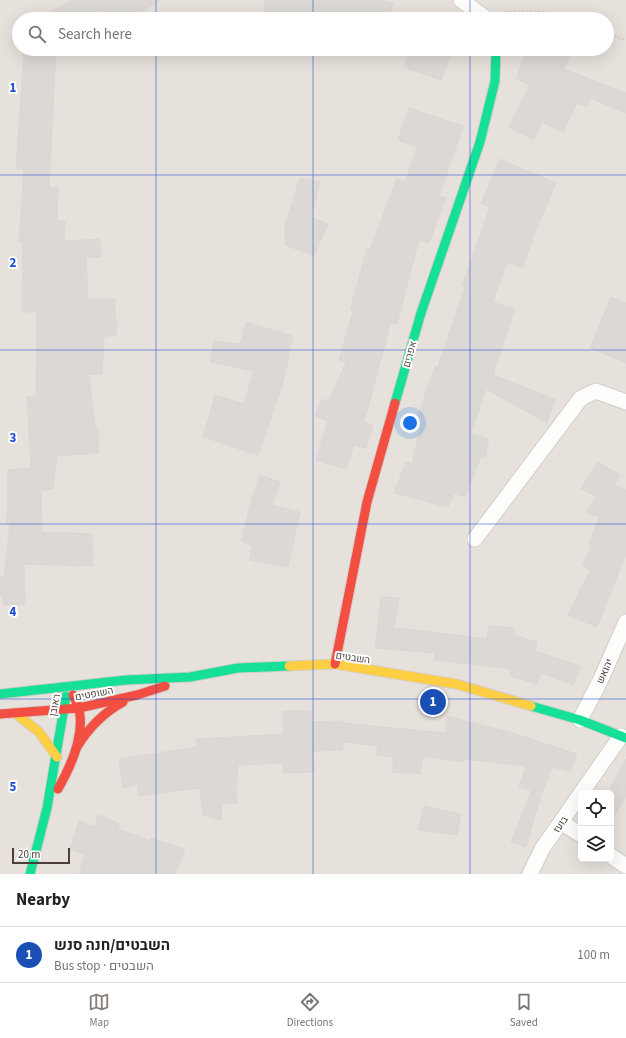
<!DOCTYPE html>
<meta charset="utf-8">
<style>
body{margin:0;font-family:"Source Sans 3",Heebo,sans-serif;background:#f6f6f6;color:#222}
.controls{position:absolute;right:12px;bottom:12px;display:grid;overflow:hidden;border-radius:6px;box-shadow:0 4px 16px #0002}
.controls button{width:36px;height:36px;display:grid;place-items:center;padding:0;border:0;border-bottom:1px solid #e0e0e0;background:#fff;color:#222;font:20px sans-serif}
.scale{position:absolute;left:12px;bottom:10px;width:58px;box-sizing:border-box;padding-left:4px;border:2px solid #4b4039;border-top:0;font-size:11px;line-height:14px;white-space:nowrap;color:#4b4039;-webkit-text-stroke:3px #fff;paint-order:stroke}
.you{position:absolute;left:410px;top:423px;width:14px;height:14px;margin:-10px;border:3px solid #fff;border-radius:50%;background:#1a73e8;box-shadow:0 0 0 6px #1a73e833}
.badge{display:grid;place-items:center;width:26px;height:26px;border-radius:50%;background:#867e78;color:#fff;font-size:13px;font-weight:700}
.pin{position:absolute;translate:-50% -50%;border:2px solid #fff;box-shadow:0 1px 4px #0006}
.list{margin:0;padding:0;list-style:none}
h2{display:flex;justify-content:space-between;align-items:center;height:52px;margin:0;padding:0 16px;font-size:17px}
h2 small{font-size:13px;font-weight:400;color:#767676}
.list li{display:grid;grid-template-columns:26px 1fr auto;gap:12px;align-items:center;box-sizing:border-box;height:56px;padding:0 16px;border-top:1px solid #e0e0e0}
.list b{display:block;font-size:15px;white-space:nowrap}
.list p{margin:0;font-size:13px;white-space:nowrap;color:#767676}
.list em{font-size:13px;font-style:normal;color:#767676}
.icon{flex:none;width:22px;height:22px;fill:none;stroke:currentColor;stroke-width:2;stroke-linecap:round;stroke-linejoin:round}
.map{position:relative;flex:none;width:626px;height:874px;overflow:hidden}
.search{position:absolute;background:#fff;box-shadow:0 4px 16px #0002;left:12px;right:12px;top:12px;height:44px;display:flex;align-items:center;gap:10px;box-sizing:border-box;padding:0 14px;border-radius:22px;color:#767676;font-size:15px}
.sheet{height:108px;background:#fff}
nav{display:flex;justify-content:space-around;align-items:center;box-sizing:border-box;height:56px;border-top:1px solid #e0e0e0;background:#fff;font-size:11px;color:#767676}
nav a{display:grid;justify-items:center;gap:2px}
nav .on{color:#867e78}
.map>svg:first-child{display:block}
.residential{fill:#e7e1dc;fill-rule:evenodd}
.building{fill:#dcd8d5;stroke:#dcd7d4}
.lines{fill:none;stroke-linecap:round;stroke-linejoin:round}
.street-casing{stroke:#d1cdca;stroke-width:17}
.fast-casing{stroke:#d5cec6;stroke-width:11}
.slow-casing{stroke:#d5cec6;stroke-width:11}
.jam-casing{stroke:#d5cec6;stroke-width:11}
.path{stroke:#d3d0cc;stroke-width:2.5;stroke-dasharray:2 2;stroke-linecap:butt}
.street{stroke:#fdfdfc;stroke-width:15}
.fast{stroke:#16e098;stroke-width:9}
.slow{stroke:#ffcf43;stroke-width:9}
.jam{stroke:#f24e42;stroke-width:9}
.grid{fill:none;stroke:#1d4ed8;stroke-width:1;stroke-opacity:0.55}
.labels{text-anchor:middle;stroke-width:4;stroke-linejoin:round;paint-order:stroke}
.street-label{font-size:10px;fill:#4b4039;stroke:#fff}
.grid-label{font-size:13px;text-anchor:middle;font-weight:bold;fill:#1d4ed8;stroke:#fff;stroke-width:4;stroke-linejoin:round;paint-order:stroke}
</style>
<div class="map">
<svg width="626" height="874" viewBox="0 0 626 874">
<rect width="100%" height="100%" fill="#f4f1ee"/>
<path class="residential" d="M0,0H626V874H0ZM19,19H607V49H19ZM581,793H611V859H581Z"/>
<g class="building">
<path d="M72,0H162L126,19H106L102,10L86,19H37Z"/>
<path d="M265,0H382L393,3L388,19H284L263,17Z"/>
<path d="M24,49L56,51L49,187H58L57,221H65L64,241L100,239L101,257L86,258L88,299H115V319H117L116,336H104L102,375L89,374L95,428H98L99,453L57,456L53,489L41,490L42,532L92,534L93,566L24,564L25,605H3V596L0,595V576L4,577L10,524H7L8,470L31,468L27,397L36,396L37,312H22L23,242H19L24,169L16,168Z"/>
<path d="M411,49H453L441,80L404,67Z"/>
<path d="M527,49H572L564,69L626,93V113L590,98L587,107L577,103L563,132L542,122L534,140L509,127L530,85L516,79Z"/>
<path d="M409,108L463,126L439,196L446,198L429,243L419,240L397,324L391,322L364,422L373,425L366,448L354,445L346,469L316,460L328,421L316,416L321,399L328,402L347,361L339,360L353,311L350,310L367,248L370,249L397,179L405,182L417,147L398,140Z"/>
<path d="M500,159L556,183L535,232L523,268L507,262L493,302L515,309L493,375L555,399L547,423L486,389L471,434L489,439L485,458L481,456L465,497L454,493L448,507L394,493L406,462L412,464L421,423L416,421L435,366L438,367L465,287L462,286L490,207L481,203Z"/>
<path d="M300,178L320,182L311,217L328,224L314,256L285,245V225Z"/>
<path d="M611,297L626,303V363L590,348Z"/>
<path d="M246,322L293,336L283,383L258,455L203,437L215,395L244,404L254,371L210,362L214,341L240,344Z"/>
<path d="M598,462L620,475L614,485L626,490V554L597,627L568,615L590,570L582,566L592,545L589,544L599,517L587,513L596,496L581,489Z"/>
<path d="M260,475L280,482L272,505L300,512L288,567L249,560L253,546L241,541L252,498Z"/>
<path d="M381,597L399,598L394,628L425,631L487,639L489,626L515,628L514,635L537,642L535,651L580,666L574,685L541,673L537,684L510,676L512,669L434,660L435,653L375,648Z"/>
<path d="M283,711H311V722L343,721V723L445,733L447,716L513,733L577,754L570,771L552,767L542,793L519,787L526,766L464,759L463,762L423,756L420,774L392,772L394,757L376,755L378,746L343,742V750L313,751L314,772L283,773V763L238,765L236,790L237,803L222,804L221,820L203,815L200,788L138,796V784L123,788L119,759L197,747L196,739L283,734Z"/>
<path d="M626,759V796L611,820V786Z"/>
<path d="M531,791L541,795L526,847L511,842Z"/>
<path d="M424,806L461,814L457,835L418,830Z"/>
<path d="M98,815L119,823L118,829L150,841V838L185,849L175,874H79L85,854L70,849L79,821L95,827Z"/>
</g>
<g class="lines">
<g class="street-casing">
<g id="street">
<path d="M461,0L487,19"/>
<path d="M475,539L581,398L596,391L626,402"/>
<path d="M580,720L601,679L626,622"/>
<path d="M561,822L581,835"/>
<path d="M611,856L626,866"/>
<path d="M530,874L542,849L621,736"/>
</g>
</g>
<g class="fast-casing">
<g id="fast">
<path d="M395,403L421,313L480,142L495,81L496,49"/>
<path d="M0,694L126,680L190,677L238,668L289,666"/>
<path d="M531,706L580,720L626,738"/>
<path d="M30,874L47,808L66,696"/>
</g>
</g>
<g class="slow-casing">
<g id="slow">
<path d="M289,666L335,664L456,684L531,706"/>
<path d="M15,713L39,732L57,757"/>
</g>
</g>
<g class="jam-casing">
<g id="jam">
<path d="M335,664L367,502L395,403"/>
<path d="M0,714L79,708L137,695L165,686"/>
<path d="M77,747C89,727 103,713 123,702"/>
<path d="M58,789C71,766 85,736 79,709C78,704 75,700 73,695"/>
</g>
</g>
<g class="path">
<path d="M502,14L512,11H540L564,19"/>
<path d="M607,34L626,40"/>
</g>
<use href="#street" class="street"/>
<use href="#fast" class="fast"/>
<use href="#slow" class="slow"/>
<use href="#jam" class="jam"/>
</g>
<path class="grid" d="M156,0V19M313,0V19M470,0V19M156,49V874M313,49V874M470,49V874M0,175H626M0,350H626M0,524H626M0,699H626"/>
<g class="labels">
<g class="street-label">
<text transform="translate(409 354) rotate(-74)" y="4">אפרים</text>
<text transform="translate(353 657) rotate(8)" y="4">השבטים</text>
<text transform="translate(604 671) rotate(-66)" y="4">יהואש</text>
<text transform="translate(94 693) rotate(-11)" y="4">השופטים</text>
<text transform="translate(54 705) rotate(-79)" y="4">ראובן</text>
<text transform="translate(560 824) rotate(-55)" y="4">בועז</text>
</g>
</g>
<g class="grid-label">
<text x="13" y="92">1</text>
<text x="13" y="267">2</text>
<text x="13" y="442">3</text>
<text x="13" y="616">4</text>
<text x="13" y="791">5</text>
</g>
</svg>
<div class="controls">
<button><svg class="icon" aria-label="locate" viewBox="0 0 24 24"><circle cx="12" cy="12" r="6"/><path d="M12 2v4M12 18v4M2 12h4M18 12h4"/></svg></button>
<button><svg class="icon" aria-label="layers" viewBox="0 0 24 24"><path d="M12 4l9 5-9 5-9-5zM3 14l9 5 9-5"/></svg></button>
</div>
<div class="scale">20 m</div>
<div class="you"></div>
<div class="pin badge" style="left:433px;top:702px;background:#1a4fb4">1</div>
<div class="search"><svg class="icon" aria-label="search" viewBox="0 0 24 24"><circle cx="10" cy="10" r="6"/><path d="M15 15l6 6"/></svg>Search here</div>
</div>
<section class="sheet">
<h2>Nearby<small></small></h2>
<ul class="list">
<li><span class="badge" style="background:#1a4fb4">1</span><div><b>השבטים/חנה סנש</b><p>Bus stop · השבטים</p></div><em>100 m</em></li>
</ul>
</section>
<nav>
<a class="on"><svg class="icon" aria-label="map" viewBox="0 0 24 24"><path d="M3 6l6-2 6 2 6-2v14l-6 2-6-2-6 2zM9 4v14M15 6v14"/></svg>Map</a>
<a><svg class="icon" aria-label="directions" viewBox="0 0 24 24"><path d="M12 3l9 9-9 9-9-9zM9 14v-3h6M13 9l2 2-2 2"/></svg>Directions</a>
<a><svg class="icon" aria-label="saved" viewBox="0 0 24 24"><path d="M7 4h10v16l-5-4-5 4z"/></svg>Saved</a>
</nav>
